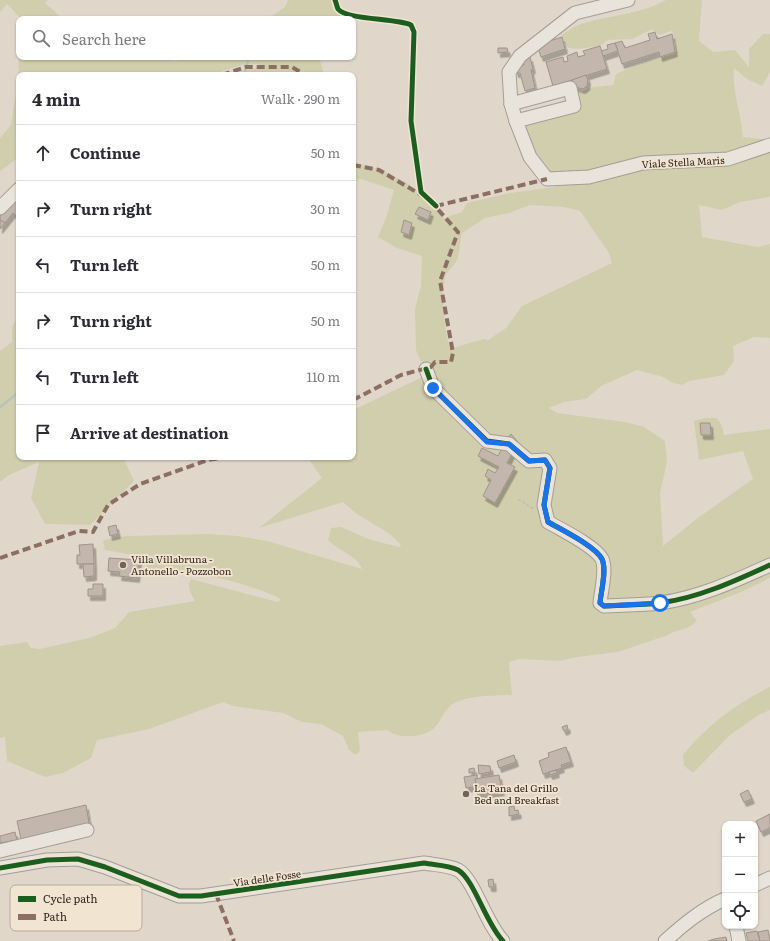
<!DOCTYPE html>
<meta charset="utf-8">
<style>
body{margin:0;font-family:Literata,serif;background:#f7f7f7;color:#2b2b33}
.controls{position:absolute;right:12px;bottom:12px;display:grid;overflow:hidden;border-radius:8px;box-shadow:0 1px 3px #0004}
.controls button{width:36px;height:36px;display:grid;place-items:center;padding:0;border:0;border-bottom:1px solid #e1e1e2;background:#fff;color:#2b2b33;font:20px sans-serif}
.stop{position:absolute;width:12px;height:12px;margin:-9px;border:3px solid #1a73e8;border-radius:50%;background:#fff}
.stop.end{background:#1a73e8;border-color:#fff;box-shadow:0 1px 4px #0008}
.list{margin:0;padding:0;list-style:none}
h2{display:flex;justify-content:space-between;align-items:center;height:52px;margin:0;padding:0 16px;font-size:17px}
h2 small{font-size:13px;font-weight:400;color:#7c7c81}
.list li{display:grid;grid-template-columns:26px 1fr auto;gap:12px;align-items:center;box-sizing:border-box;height:56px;padding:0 16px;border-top:1px solid #e1e1e2}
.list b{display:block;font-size:15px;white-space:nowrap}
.list em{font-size:13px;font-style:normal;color:#7c7c81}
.icon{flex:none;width:22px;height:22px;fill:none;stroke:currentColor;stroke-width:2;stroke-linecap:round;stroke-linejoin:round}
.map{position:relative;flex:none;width:770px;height:941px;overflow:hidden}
.search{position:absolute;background:#fff;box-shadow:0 1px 3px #0004;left:16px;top:16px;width:340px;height:44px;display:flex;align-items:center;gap:10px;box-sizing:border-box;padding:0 14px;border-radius:8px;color:#7c7c81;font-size:15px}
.panel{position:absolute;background:#fff;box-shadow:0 1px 3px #0004;left:16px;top:72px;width:340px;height:388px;border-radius:8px}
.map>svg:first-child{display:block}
.green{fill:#d1ceae;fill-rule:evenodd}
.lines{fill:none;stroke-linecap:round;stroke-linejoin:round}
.stream{stroke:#b6c4b9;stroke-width:2.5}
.building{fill:#c3b6ac;stroke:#a0938a;filter:url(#shadow)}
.minor-casing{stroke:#a59d94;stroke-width:15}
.path{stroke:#c1bbb3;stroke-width:1.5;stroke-dasharray:3 2;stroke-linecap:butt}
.minor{stroke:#e8e4dc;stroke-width:13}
.quiet{stroke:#8d6e63;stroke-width:4;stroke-dasharray:8 4;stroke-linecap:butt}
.cycleway-casing{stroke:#f1e4d0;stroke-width:8}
.cycleway{stroke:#1b5e20;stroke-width:5}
.route{stroke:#1a73e8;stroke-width:5}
.poi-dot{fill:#6f635a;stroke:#f1e4d0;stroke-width:1.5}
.labels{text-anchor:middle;stroke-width:3.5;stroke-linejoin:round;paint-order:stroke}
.street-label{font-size:10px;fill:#32251d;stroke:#f1e4d0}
.poi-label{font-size:10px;fill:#32251d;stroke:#f1e4d0;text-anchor:start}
.key{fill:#f1e4d0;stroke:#b8ab9a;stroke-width:1}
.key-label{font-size:11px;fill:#32251d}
</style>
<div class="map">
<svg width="770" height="941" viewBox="0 0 770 941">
<defs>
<filter id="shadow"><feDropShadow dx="2.5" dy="4.5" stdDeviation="0" flood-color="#0004"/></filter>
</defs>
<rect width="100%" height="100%" fill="#e0d7ca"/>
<g class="green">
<path d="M0,0H48L45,3L63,19H21L7,4L0,12Z"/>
<path d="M288,0H331L333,10L343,18L267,19L285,7Z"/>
<path d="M666,0H702L699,41L713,52L735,50L749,67V49L763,34H770V72L762,86L747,79L734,68C732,91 741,114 743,137L770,140V197L740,202L722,210L699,205L702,237L758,247L770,244V338L754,337L733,346L734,361L724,375L689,381L682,385L673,383L663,377L637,370L601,386L586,399L564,402L549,408L557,413L625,422L644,427L665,441L667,462L660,493L663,546L699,517L753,479L743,451L699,460L694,421L705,418H717L722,426L724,435L770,429V563L679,599L770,566V578L741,592L690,612L697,621C687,631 679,628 668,635L618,652L577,657L559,661L520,659L509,662L512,695C496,696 475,695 459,701C435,710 446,736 410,736C400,736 396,736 387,730L358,732L360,750L358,754H354L349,750L343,736L321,724L302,722L283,713L233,706L223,702L149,729L97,740L91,758L63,773L45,777L7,761L5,737L0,738V646L27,642L31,648L40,649L89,638L115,628L129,612L195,601C191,593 186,587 191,579L278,602L281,599C241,580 191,570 147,570L144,557L105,550L103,540L126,536L209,534L238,536L267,541L362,569C356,554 339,552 328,540L331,528L341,527L371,540L399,547L401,545L390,534L357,514L343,502L259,528L322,478L307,457H353V410L435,371L421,362L416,350L415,309L421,286L422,256L397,248L378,237L386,218L394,190L361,179L353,182V162C378,168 403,177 422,195C430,202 436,211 444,218L462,212L467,203L510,193L555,187L543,178L519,127L527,114L556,104L593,87L613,85L616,74L647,61L675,54L676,46L672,31L659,35L652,29L632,39L608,40L600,46L578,49L568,48L561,35C568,31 574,26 581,24C609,15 639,15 666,0ZM530,205L564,207L580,211L609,253L612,263L522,306L506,328L488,340L483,339L450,349C445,333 440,291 446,275C449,269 456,265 458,257C460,249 460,241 462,233L485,218L509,213Z"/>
<path d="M19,57H153L176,61L186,57H319L324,75H230L243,70L255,69L259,64L242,65L211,75H19V157L0,171V138L11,125L18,80Z"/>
<path d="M19,314V457H123L134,481L90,525L45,524L31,498L39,462L9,475L0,482V351L12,342V327Z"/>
<path d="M770,687V710L757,716L730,735L693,773L684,766L683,755C706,726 737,703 770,687Z"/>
</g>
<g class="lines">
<g class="stream">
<path d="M244,75L249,57"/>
<path d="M0,407L19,392"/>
</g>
</g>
<g class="building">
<path d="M655,32L657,39L672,34L675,52L660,57L659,52L622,64L615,43L622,41L625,48L650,40L648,34Z"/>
<path d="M562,37L565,49L541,57L537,45Z"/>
<path d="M615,43L618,51L603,56L601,51L608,49L607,45Z"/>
<path d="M600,46L607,69L553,86L546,62L563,57L564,62L568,61L567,56L577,52L578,57L585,55L583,51Z"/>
<path d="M498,48H507L508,52L498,53Z"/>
<path d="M530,57L533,69L531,70L535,88L525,91L520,73H516L515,68L524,65L522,59Z"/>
<path d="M586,75L588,80L587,86L583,89L575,87L572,80Z"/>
<path d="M15,198L19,201V214L17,217L13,213L5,223L0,220V216Z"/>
<path d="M419,207L431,212L428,220L415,214Z"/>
<path d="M0,220L5,223L0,229Z"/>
<path d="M404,220L412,223L409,235L401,232Z"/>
<path d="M700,423H710L711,435H701Z"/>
<path d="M511,434L518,442L513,446L506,440Z"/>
<path d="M504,445L514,450L507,463L515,467L495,503L483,496L491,480L485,476L488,469L495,473L499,467L478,456L482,448L498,456Z"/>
<path d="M116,525L118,534L110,536L108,527Z"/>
<path d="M93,544L94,564H77V555H80L79,545Z"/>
<path d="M109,558L139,560L137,578L119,576L120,572L108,571Z"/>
<path d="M83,564H94V576L84,577Z"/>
<path d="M93,584H103V596H88V589H93Z"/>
<path d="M567,725L568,729L564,731L562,727Z"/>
<path d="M566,747L571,762L561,765L562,768L543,774L539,761L549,757L548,753Z"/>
<path d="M514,755L516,762L499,768L497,761Z"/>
<path d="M478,765L490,766L491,772L479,774Z"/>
<path d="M474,768L475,772L469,773V769Z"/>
<path d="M556,770L557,773L550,775L549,772Z"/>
<path d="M477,775V786L466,788L464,777Z"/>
<path d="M499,775L502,791L478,795L475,779Z"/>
<path d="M748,790L752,799L744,802L740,794Z"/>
<path d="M86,805L89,823L21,839L17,821Z"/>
<path d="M514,806L515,811L518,810L519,814L509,816V807Z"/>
<path d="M770,814V828L761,832L756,821Z"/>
<path d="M15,832L17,840L0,843V836Z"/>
<path d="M493,879L494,887H489L488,880Z"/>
<path d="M768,930L770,941H760L758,932Z"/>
<path d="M757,931L760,941H748L746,933Z"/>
<path d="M726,937L727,941H708L714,939Z"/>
</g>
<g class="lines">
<g class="minor-casing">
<g id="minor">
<path d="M628,0L575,13L520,56L509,72L511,104L516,121L530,157L547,179L589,177L643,163L728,159L770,145"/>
<path d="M511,104L570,88L574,106L516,121"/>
<path d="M0,208L19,189"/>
<path d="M426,369L433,388L487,441L509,444L529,461L545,460L550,468L544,505L548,522C562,530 595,546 602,559C607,570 601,591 600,603L604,606C623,605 641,605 660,603C698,598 735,581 770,565"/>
<path d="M0,851L87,830"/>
<path d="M0,868L47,860L78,859L105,867L179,896H201L424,863C435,865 448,865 458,870C474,879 486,924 503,941"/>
<path d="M755,885L770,878"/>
<path d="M736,926L739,941"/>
<path d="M665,941C684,924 702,909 725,899"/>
</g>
</g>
<path class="path" d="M518,499L534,509"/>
<use href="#minor" class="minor"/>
<g class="quiet">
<path d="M222,75L246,67H292L305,75"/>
<path d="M353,165L379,170L423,196"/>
<path d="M436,206L547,179"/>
<path d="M353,400L401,375L431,367L435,362H451L453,353L440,281L458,232L434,205"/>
<path d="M0,558L79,531L93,532L108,505L140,484L208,460L227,457"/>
<path d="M216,894L234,941"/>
</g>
<g class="cycleway-casing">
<g id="cycleway">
<path d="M335,0C336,2 337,7 338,9C347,20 395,18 411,25L414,32L411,121L421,192L436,206"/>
<path d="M426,369L433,388L487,441L509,444L529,461L545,460L550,468L544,505L548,522C562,530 595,546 602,559C607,570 601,591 600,603L604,606C623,605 641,605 660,603C698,598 735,581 770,565"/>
<path d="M0,868L47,860L78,859L105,867L179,896H201L424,863C435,865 448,865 458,870C474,879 486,924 503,941"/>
</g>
</g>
<use href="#cycleway" class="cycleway"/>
</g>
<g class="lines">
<path class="route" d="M433,388L487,442L509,444L529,461L545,460L550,468L544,505L548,522C562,530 595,546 602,559C607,570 601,591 600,603L604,606L660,603"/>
</g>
<g class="poi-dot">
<circle cx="123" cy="565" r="4"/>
<circle cx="466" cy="794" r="4"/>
</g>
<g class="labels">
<g class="street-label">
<text transform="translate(683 162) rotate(-3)" y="4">Viale Stella Maris</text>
<text transform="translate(267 878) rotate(-8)" y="4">Via delle Fosse</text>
</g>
<g class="poi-label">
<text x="131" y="563">Villa Villabruna -<tspan x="131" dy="12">Antonello - Pozzobon</tspan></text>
<text x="474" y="792">La Tana del Grillo<tspan x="474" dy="12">Bed and Breakfast</tspan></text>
</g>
</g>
<rect x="10" y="885" width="132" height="46" rx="6" class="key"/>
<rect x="18" y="896" width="18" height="6" fill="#1b5e20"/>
<rect x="18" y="914" width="18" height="6" fill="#8d6e63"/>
<g class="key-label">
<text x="43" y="903">Cycle path</text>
<text x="43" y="921">Path</text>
</g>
</svg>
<div class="controls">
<button>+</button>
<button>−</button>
<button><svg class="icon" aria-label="locate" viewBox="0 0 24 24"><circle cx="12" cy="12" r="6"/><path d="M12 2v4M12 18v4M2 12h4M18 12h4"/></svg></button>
</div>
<div class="stop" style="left:660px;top:603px"></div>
<div class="stop end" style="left:433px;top:388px"></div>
<div class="search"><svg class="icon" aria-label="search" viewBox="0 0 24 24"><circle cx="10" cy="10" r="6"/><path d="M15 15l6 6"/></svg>Search here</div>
<section class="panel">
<h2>4 min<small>Walk · 290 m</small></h2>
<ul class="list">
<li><svg class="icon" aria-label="ahead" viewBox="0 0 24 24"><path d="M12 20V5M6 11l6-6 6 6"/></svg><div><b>Continue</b></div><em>50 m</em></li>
<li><svg class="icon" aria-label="right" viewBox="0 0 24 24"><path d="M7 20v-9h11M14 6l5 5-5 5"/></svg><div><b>Turn right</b></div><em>30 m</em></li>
<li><svg class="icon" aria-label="left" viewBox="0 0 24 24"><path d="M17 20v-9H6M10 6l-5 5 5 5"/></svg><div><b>Turn left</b></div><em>50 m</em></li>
<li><svg class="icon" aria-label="right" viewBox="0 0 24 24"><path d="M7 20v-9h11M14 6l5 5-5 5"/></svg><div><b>Turn right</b></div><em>50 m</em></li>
<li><svg class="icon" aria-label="left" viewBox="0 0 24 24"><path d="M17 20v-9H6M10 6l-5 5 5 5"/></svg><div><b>Turn left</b></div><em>110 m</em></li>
<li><svg class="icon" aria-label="arrive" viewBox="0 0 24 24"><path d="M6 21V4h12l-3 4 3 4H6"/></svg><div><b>Arrive at destination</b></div></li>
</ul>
</section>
</div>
